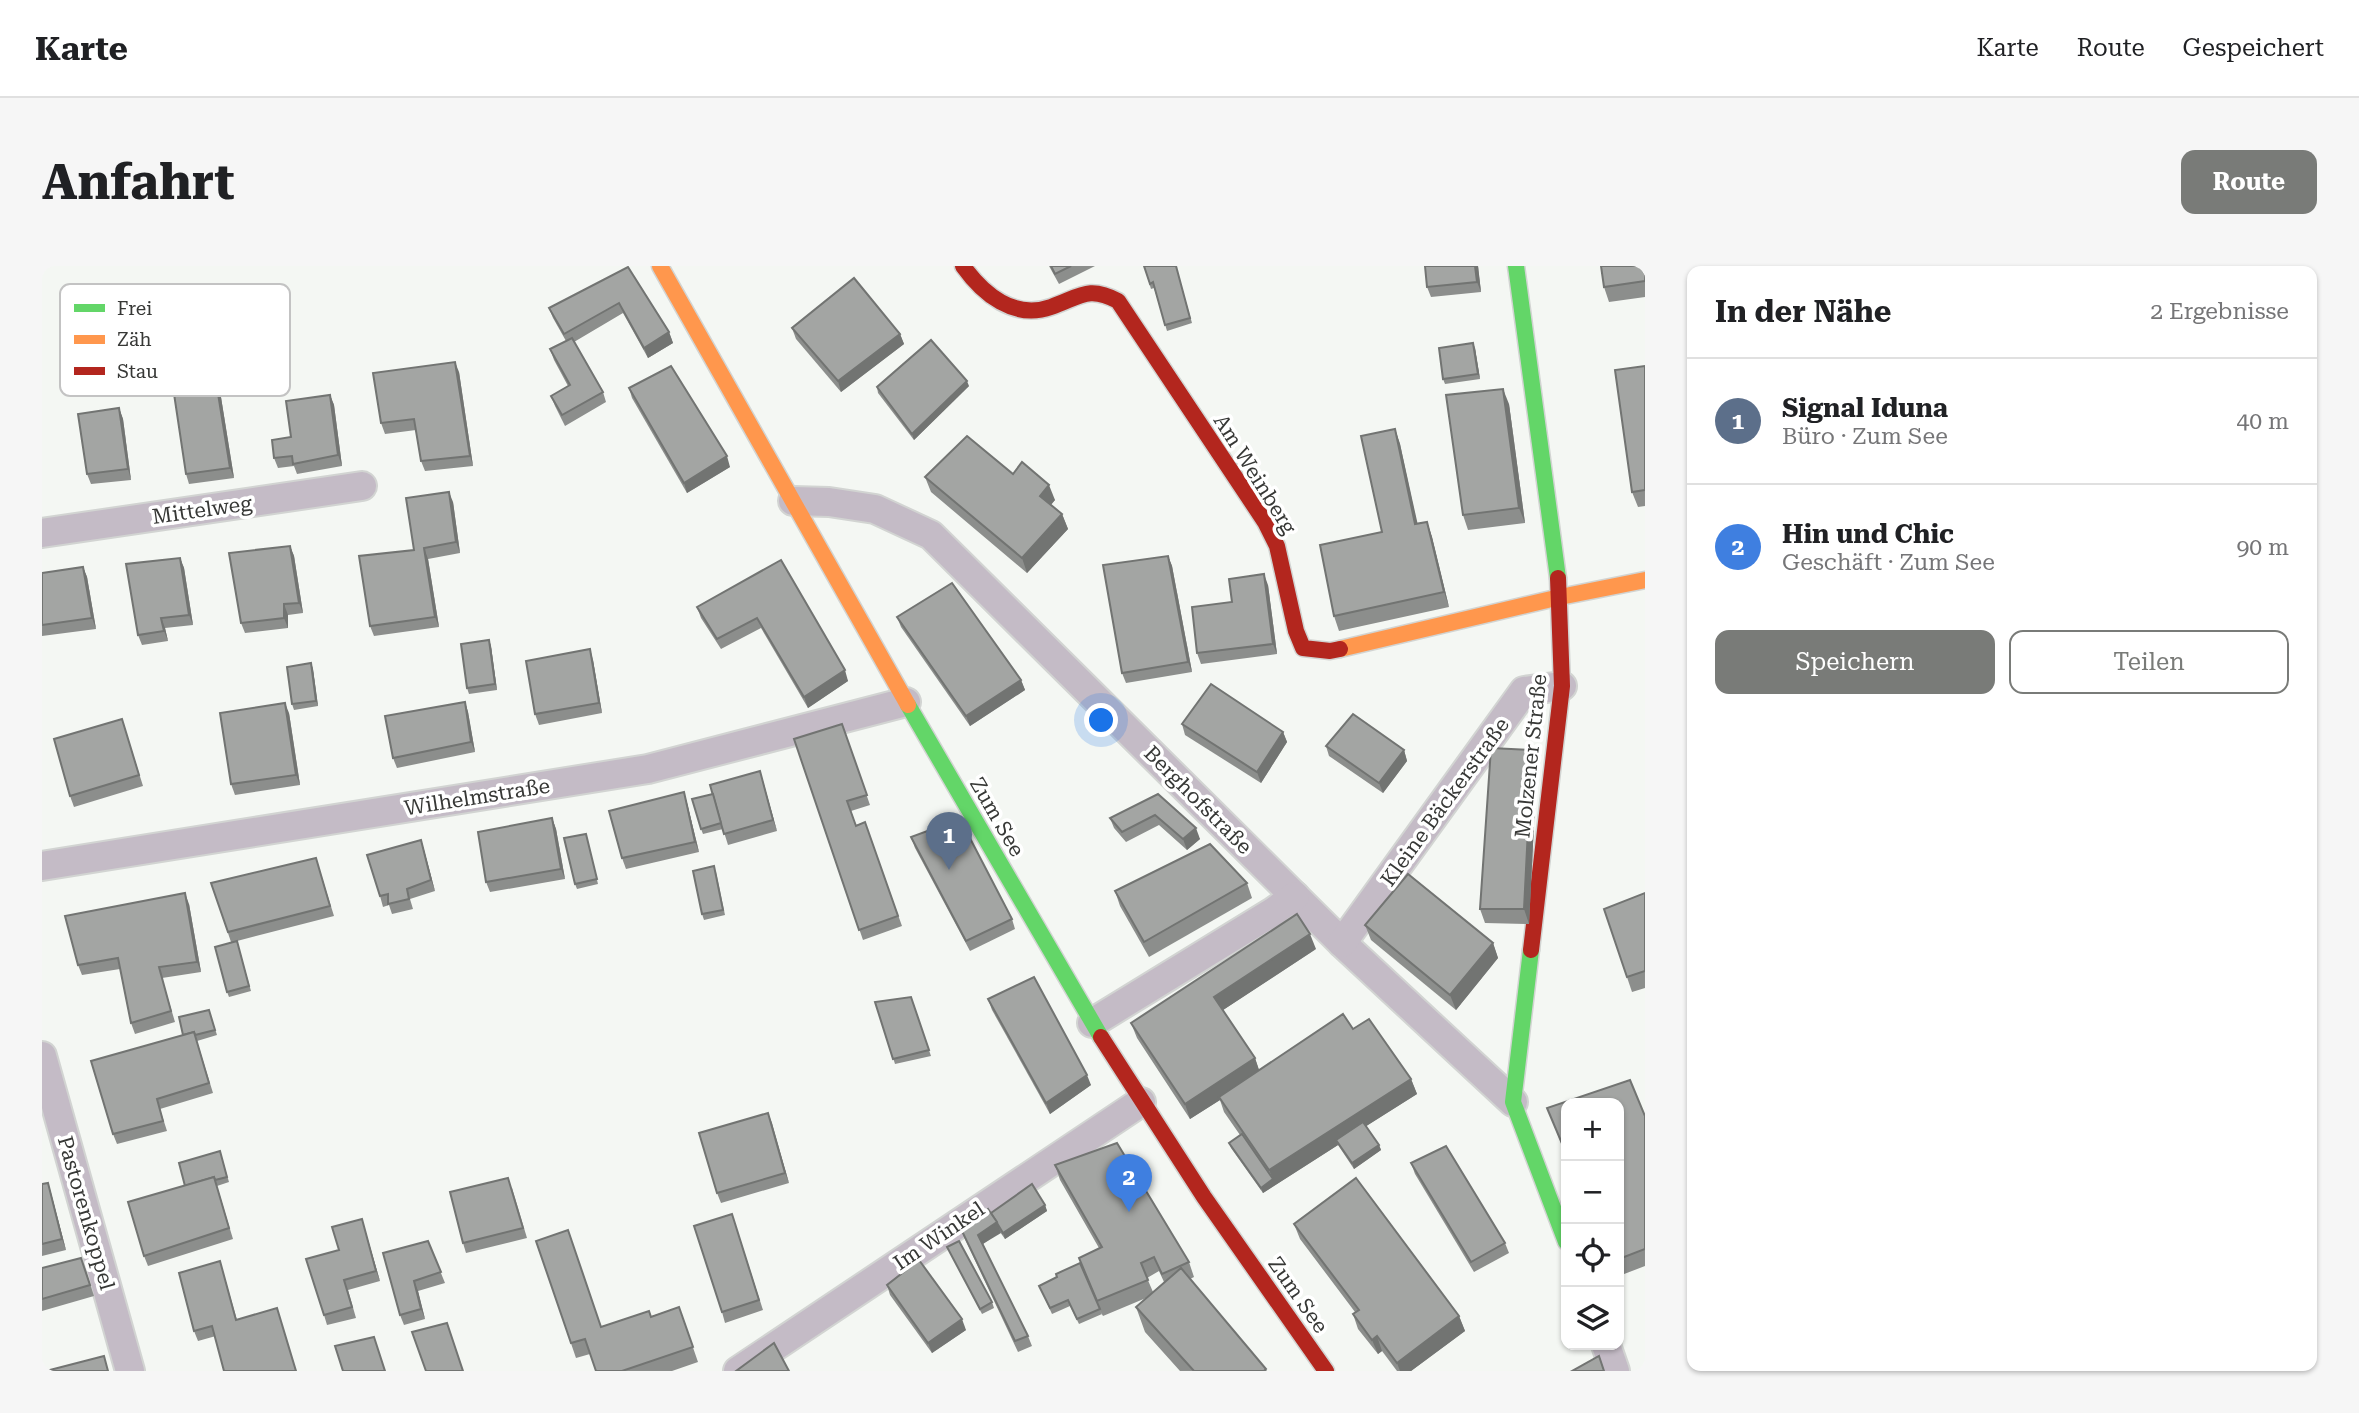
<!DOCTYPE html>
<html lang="de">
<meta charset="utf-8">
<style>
body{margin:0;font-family:"Roboto Serif",serif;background:#f6f6f6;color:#202124}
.controls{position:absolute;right:21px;bottom:21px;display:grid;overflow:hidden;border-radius:14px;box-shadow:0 2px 5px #0004}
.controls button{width:63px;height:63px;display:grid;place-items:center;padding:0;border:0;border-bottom:2px solid #e0e0e0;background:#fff;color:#202124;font:35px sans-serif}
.you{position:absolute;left:1060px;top:455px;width:24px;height:24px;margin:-18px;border:5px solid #fff;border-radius:50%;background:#1a73e8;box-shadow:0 0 0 10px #1a73e833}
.badge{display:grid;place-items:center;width:46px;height:46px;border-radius:50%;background:#797b78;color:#fff;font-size:23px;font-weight:700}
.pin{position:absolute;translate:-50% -58px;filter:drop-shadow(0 2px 4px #0008)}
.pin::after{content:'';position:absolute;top:37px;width:24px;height:21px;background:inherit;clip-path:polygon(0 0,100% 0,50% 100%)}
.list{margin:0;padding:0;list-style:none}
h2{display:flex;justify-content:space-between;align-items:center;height:91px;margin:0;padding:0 28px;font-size:30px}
h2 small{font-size:23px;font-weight:400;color:#757577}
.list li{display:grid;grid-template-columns:46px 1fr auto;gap:21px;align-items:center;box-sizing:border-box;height:126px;padding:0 28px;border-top:2px solid #e0e0e0}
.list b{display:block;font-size:26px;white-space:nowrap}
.list p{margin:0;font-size:23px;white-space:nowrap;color:#757577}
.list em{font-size:23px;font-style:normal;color:#757577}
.actions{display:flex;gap:14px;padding:21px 28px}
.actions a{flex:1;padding:16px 0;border:2px solid #797b78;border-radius:14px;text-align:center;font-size:24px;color:#797b78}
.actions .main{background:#797b78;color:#fff}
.icon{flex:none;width:38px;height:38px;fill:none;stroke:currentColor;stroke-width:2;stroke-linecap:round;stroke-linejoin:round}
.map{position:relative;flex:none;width:1603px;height:1105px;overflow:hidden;border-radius:14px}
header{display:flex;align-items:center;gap:42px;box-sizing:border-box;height:98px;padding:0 35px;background:#fff;border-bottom:2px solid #e0e0e0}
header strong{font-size:33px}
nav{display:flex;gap:38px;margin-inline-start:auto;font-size:24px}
.intro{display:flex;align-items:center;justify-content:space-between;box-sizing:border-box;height:168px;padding:0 42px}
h1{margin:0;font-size:49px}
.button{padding:18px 32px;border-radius:14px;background:#797b78;color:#fff;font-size:24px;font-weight:700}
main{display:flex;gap:42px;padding:0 42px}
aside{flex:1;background:#fff;border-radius:14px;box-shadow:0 2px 5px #0004}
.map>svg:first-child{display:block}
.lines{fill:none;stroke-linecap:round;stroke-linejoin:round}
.street-casing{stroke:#d2d4d2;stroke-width:32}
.fast-casing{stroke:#d2d4d2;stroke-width:19}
.slow-casing{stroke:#d2d4d2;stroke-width:19}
.jam-casing{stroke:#d2d4d2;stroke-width:19}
.street{stroke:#c4bbc6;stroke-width:28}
.fast{stroke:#63d668;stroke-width:16}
.slow{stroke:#ff974d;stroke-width:16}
.jam{stroke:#b3261e;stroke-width:16}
.wall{fill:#8c8e8c;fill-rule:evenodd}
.shaded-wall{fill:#727472}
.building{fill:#a3a5a3;stroke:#727472;stroke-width:2}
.labels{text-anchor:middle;stroke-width:7;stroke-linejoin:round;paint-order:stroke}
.street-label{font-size:21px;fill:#373836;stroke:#fff}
.key{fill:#fff;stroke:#c3c3c3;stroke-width:2}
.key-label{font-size:19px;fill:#373836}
</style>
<header>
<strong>Karte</strong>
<nav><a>Karte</a><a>Route</a><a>Gespeichert</a></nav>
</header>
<div class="intro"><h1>Anfahrt</h1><a class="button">Route</a></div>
<main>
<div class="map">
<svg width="1603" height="1105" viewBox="0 0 1603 1105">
<rect width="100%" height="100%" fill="#f4f7f3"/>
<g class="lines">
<g class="street-casing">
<g id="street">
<path d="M751,235L787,236L833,243L889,269L1300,677L1471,836"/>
<path d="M0,267L320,220"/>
<path d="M0,600L606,503L864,436"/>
<path d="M1300,677L1482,425L1520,420"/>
<path d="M1050,757L1231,646L1253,630"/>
<path d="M0,790L88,1105"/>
<path d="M1564,1079L1573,1105"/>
<path d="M696,1105L1099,836"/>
</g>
</g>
<g class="fast-casing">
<g id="fast">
<path d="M1474,0L1516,312"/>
<path d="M866,439L1059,771"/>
<path d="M1489,684L1471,836L1524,976"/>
</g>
</g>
<g class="slow-casing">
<g id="slow">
<path d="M618,0L866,439"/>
<path d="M1298,383L1518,331L1603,314"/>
</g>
</g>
<g class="jam-casing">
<g id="jam">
<path d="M921,0C941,28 972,54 1009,41C1038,31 1046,19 1076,35L1223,256L1235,280L1254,365L1261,382L1288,385L1298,383"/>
<path d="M1489,684L1520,420L1516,312"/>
<path d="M1059,771L1162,931L1284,1105"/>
</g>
</g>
<use href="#street" class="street"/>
<use href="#fast" class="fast"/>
<use href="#slow" class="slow"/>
<use href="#jam" class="jam"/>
</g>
<g class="wall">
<path d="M1007,0H1053L1017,18Z"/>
<path d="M1102,0H1134L1150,57L1125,65L1112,22L1109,23Z"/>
<path d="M1436,0L1439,26L1389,31L1385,21Z"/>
<path d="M1603,0V31L1567,36L1562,21Z"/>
<path d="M586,1L627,66L631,77L606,92L581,47L532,76L561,126L564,136L523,160L513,140L509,130L526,120L512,94L508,83L524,75L511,52L507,42Z"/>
<path d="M750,62L858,68L862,78L799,126L754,73Z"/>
<path d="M1433,82L1438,113L1403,118L1401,113Z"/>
<path d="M1603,100V240L1596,241L1590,226Z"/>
<path d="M417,106L431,200L383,205L379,195L374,164L343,168L339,157Z"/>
<path d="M174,115L178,125L192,212L147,218L144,208Z"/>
<path d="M927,120L872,174L836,127L835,121Z"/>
<path d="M587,122L688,201L645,227L590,132Z"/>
<path d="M288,129L292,139L300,200L255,208L252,200L236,202L232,192L249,171Z"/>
<path d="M1467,138L1483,257L1426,264L1421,249Z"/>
<path d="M77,142L81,153L89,214L49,218L45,208Z"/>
<path d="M1353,163L1358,178L1375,258L1385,256L1390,271L1407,341L1297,365L1292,350L1340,266Z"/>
<path d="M971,208L1013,234L1009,239L1020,248L1026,263L985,307L889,226L883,211Z"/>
<path d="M411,236L418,287L386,293L397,361L332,370L328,360L372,284Z"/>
<path d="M248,280L252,290L261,347L246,349V362L203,367L199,357Z"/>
<path d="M1126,290L1130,300L1150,406L1084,417L1080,407Z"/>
<path d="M138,292L142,302L151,359L123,362L126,375L100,379L96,369Z"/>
<path d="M739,294L806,415L766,442L719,362L679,383L659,352L655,341Z"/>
<path d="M41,301L45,311L54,363L0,370V307Z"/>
<path d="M1226,319L1235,388L1159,398L1155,387L1190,336Z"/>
<path d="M855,351L979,414L983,424L928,460L859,361Z"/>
<path d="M447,374L449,380L455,424L427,428L425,422Z"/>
<path d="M551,394L560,447L497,459L493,448Z"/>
<path d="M269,397L271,403L276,440L252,444L250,438Z"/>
<path d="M423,436L426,446L433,486L355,502L351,492Z"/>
<path d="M247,447L258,519L193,529L189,518Z"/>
<path d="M80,453L101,520L32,541L28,530Z"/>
<path d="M800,458L828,539L809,545L814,559L823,556L860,660L821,674L752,473Z"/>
<path d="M1140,458L1241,466L1245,476L1219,517L1143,469Z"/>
<path d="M1284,480L1362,484L1365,495L1341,527L1287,490Z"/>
<path d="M1490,484L1495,499L1487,658L1443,657L1438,643Z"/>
<path d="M718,505L735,565L686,579L681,563L661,568L659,563L671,528Z"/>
<path d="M1116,528L1158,573L1145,584L1117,559L1084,576L1072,562L1068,552Z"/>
<path d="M645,537L657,586L584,603L580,592Z"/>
<path d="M510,552L514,563L523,613L448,626L444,616Z"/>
<path d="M544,568L556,618L535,623L533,618Z"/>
<path d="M869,571L970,653L973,663L928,685L873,582Z"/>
<path d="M382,584L393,625L368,633L371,643L350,648L347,639L341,641L338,630Z"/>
<path d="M274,592L292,650L195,675L209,725L187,731L185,726L189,676L169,617Z"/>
<path d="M674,606L683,649L662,654L660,648Z"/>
<path d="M1205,617L1210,632L1107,691L1078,640L1073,625Z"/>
<path d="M1603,627V722L1590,726L1562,643Z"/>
<path d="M147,638L159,706L120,712L133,756L93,768L89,757L78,703L40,709L36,699Z"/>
<path d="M1323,659L1451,677L1456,692L1414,744L1329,674Z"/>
<path d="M1274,683L1181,744L1213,792L1217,804L1311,763L1369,813L1375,828L1324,860L1337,879L1339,884L1312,903L1296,879L1221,927L1189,882L1187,877L1198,869L1182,846L1178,834L1148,853L1095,772L1089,757Z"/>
<path d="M869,731L889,790L853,798L833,736Z"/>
<path d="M946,733L1049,819L1008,848L950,744Z"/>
<path d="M167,744L175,769L155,775L171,827L118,843L125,865L75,878L71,868L141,769Z"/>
<path d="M1588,814L1603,850V1000L1577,1010V837H1524V889L1505,842Z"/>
<path d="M726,847L747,917L679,937L675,927Z"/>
<path d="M178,885L187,916L175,920L191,973L106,1000L102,990L143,920Z"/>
<path d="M1369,897L1463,977L1467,987L1432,1006L1373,908Z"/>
<path d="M1013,899L1147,996L1152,1011L1148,1013L1225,1105H1138L1103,1066L1094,1041L1104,1032L1061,1050L1058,1045L1060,1048L1037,1058L1028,1040L1010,1048L997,1020L1015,1011L1038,997L1057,982L1018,914ZM1117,1005L1122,1016L1111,1026L1105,1012Z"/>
<path d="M6,917L9,927L24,984L0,990V918Z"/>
<path d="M470,922L485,972L424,987L421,977Z"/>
<path d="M1003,939L1005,945L963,973L958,966L941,978L986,1070L990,1080L976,1086L923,973L919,963L949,947Z"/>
<path d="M690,948L721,1044L683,1057L680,1046Z"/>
<path d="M320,953L338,1015L306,1024L314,1052L285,1059L282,1049L297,984Z"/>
<path d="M1252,958L1417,1050L1423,1065L1369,1105H1355L1340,1085L1336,1088L1316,1063L1311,1048L1313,1046L1258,973Z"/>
<path d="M386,975L403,1017L376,1025L383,1053L362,1059L358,1049Z"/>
<path d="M494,975L559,1061L610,1050L637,1041L656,1096L630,1105H554L548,1088L534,1092Z"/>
<path d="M905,981L950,1036L952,1042L940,1048Z"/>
<path d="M178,995L195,1054L238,1052L156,1075L152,1065Z"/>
<path d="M0,1002H43L52,1030L0,1045Z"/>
<path d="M845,1019L924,1064L890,1087L848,1029Z"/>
</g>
<g class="shaded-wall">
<path d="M1433,0H1436L1439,26L1435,16Z"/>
<path d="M627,66L631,77L606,92L602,82Z"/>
<path d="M858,68L862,78L799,126L796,115Z"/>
<path d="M1431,77L1433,82L1438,113L1436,108Z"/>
<path d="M413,96L417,106L431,200L428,190Z"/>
<path d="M174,115L178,125L192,212L188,202Z"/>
<path d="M925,115L927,120L872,174L870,168Z"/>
<path d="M1461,123L1467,138L1483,257L1477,242Z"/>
<path d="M288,129L292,139L300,200L296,189Z"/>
<path d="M77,142L81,153L89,214L86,203Z"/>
<path d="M1353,163L1358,178L1379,273L1373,258Z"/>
<path d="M685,190L688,201L645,227L642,217Z"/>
<path d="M1007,219L1013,234L1003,245L998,230Z"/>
<path d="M407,226L411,236L418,287L414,276Z"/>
<path d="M1020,248L1026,263L985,307L980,292Z"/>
<path d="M1385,256L1390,271L1407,341L1402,326Z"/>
<path d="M248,280L252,290L261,347L257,337Z"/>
<path d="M382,282L386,293L397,361L393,351Z"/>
<path d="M1126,290L1130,300L1150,406L1146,396Z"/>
<path d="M138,292L142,302L151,359L147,349Z"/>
<path d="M41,301L45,311L54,363L50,352Z"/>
<path d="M1222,308L1226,319L1235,388L1231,378Z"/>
<path d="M242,338L246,349V362L242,352Z"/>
<path d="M119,352L123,362L126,375L122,365Z"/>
<path d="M447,374L449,380L455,424L453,418Z"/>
<path d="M548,383L551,394L560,447L557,437Z"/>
<path d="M269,397L271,403L276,440L274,435Z"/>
<path d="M803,404L806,415L766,442L762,431Z"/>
<path d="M979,414L983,424L928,460L924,450Z"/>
<path d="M423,436L426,446L433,486L429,476Z"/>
<path d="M243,437L247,447L258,519L254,509Z"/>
<path d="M1241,466L1245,476L1219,517L1215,506Z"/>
<path d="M1362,484L1365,495L1341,527L1337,517Z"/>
<path d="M1490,484L1495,499L1487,658L1482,643Z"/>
<path d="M718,505L721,515L735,565L731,554Z"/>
<path d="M642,526L645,537L657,586L653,576Z"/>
<path d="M510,552L514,563L523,613L519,603Z"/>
<path d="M1154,562L1158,573L1145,584L1141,573Z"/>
<path d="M379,574L382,584L393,625L389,614Z"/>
<path d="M143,627L147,638L159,706L155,696Z"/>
<path d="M1268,668L1274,683L1178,746L1172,731Z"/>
<path d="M1451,677L1456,692L1414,744L1408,729Z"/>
<path d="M1213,792L1218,807L1177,831L1178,834L1148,853L1143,838Z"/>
<path d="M1045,809L1049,819L1008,848L1004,837Z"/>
<path d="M1369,813L1375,828L1296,878L1294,874L1296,879L1221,927L1219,922L1231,913L1227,904Z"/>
<path d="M726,847L730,857L747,917L743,907Z"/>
<path d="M1337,879L1339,884L1312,903L1310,897Z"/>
<path d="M6,917L9,927L24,984L20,973Z"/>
<path d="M1003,939L1005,945L963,973L961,967Z"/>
<path d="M320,953L323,964L338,1015L334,1005Z"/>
<path d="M955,956L959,967L939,979L936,969Z"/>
<path d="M372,1015L376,1025L383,1053L379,1043Z"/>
<path d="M1417,1050L1423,1065L1369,1105H1358L1355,1097Z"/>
<path d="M920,1053L924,1064L890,1087L886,1077Z"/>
<path d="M1335,1070L1340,1085L1336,1088L1330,1074Z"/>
</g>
<g class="building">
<path d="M1009,0H1029L1013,8Z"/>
<path d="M1102,0H1134L1148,52L1123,59L1111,16L1108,18Z"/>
<path d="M1383,0H1433L1435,16L1385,21Z"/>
<path d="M1559,0H1603V15L1562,21Z"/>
<path d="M586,1L627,66L602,82L577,37L522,68L507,42Z"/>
<path d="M812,12L858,68L796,115L750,62Z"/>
<path d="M530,72L561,126L520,149L509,130L528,119L508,83Z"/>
<path d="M889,74L925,115L870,168L835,121Z"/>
<path d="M1431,77L1436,108L1401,113L1397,82Z"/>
<path d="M413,96L428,190L379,195L372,153L339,157L331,107Z"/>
<path d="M629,100L685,190L642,217L587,122Z"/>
<path d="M1603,100V224L1590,226L1573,104Z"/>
<path d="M174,115L188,202L144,208L131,121Z"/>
<path d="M1461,123L1477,242L1421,249L1404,129Z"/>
<path d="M288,129L296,189L251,198L250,190L232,192L230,174L249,171L244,135Z"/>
<path d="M77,142L86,203L45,208L36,148Z"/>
<path d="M1353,163L1373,258L1385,256L1402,326L1292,350L1278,279L1340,266L1319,170Z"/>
<path d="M925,170L971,208L980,196L1007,219L998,230L1020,248L980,292L883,211Z"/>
<path d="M407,226L414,276L382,282L393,351L328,360L317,290L372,284L364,232Z"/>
<path d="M248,280L257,337L242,338V352L199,357L187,287Z"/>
<path d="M1126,290L1146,396L1080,407L1061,299Z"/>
<path d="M138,292L147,349L119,352L122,365L96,369L84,298Z"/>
<path d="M739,294L803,404L762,431L715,352L675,373L655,341Z"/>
<path d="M41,301L50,352L0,359V307Z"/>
<path d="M1222,308L1231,378L1155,387L1150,341L1190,336L1187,313Z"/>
<path d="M910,317L979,414L924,450L855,351Z"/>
<path d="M447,374L453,418L425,422L419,378Z"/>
<path d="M548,383L557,437L493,448L484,395Z"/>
<path d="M269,397L274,435L250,438L245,401Z"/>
<path d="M1169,418L1241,466L1215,506L1140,458Z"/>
<path d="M423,436L429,476L351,492L343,450Z"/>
<path d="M243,437L254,509L189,518L178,447Z"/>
<path d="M1311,448L1362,484L1337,517L1284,480Z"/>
<path d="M80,453L97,509L28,530L12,473Z"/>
<path d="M800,458L825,529L805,535L814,560L823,556L856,650L817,664L752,473Z"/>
<path d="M1449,482L1490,484L1482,643H1438Z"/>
<path d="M718,505L731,554L682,568L668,519Z"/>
<path d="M642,526L653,576L580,592L567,545Z"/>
<path d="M671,528L679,557L659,563L650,533Z"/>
<path d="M1116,528L1154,562L1141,573L1113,549L1080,566L1068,552Z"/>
<path d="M510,552L519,603L444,616L436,566Z"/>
<path d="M918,553L970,653L924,675L869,571Z"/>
<path d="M544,568L555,613L533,618L522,572Z"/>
<path d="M379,574L389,614L365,623L367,633L346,638V628L338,630L325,589Z"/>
<path d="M1168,578L1205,617L1102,676L1073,625Z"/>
<path d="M274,592L288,640L186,666L169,617Z"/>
<path d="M672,600L681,644L660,648L651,605Z"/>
<path d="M1366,608L1451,677L1408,729L1323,659Z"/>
<path d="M143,627L155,696L117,701L129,745L89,757L76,692L36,699L23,650Z"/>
<path d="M1603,627V705L1585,711L1562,643Z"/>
<path d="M1255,648L1268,668L1172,731L1213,792L1143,838L1089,757Z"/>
<path d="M195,675L207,720L185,726L173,681Z"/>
<path d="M992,711L1045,809L1004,837L946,733Z"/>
<path d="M869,731L887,784L851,793L833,736Z"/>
<path d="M167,744L173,764L153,769L152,766L141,769L137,751Z"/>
<path d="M1301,748L1311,763L1327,753L1369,813L1227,904L1177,831Z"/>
<path d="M152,766L167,817L115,833L121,855L71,868L49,795Z"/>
<path d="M1588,814L1603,850V983L1577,993V837H1524V887L1505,842Z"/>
<path d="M726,847L743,907L675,927L657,867Z"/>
<path d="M1321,856L1337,879L1310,897L1294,874Z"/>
<path d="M1200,868L1231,913L1219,922L1187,877Z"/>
<path d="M1075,877L1147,996L1120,1008L1112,991L1099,997L1106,1014L1055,1035L1037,992L1060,981L1013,899Z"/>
<path d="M1404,880L1463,977L1429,996L1369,897Z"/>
<path d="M178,885L185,911L173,914L172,911L143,920L137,897Z"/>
<path d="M172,911L187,962L102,990L86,936Z"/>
<path d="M466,912L481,962L421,977L408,926Z"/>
<path d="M1314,912L1417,1050L1355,1097L1335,1070L1330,1074L1311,1048L1317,1044L1252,958Z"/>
<path d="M6,917L20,973L0,978V918Z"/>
<path d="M990,918L1003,939L961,967L949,947Z"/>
<path d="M946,943L955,956L936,969L986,1070L973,1075L919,963Z"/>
<path d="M690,948L717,1034L680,1046L652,960Z"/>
<path d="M320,953L334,1005L302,1014L310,1041L282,1049L264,993L297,984L290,961Z"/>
<path d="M526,964L559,1061L607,1045L609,1051L637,1041L651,1081L580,1105H554L543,1073L529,1077L494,975Z"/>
<path d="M386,975L399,1006L372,1015L379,1043L358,1049L341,987Z"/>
<path d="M917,975L950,1036L938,1043L905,981Z"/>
<path d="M39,992L48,1019L0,1033V1002Z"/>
<path d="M877,994L920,1053L886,1077L845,1019Z"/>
<path d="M178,995L194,1054L235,1042L254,1105H182L170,1060L152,1065L137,1007Z"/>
<path d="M1038,997L1058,1043L1035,1053L1026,1034L1008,1042L997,1020L1015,1011L1014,1008Z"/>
<path d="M1139,1002L1224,1103L1222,1105H1152L1094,1041Z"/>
<path d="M405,1057L421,1105H384L370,1066Z"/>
<path d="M332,1071L343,1105H301L293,1080Z"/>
<path d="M732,1077L747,1105H694Z"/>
<path d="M62,1090L66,1105H4Z"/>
<path d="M1557,1090L1562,1105H1530Z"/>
</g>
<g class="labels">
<g class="street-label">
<text transform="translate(1213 208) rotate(58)" y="7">Am Weinberg</text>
<text transform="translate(160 244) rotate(-8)" y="7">Mittelweg</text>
<text transform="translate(1489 490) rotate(-84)" y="7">Molzener Straße</text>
<text transform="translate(435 531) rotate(-9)" y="7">Wilhelmstraße</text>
<text transform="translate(1156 534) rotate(45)" y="7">Berghofstraße</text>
<text transform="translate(1403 536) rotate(-54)" y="7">Kleine Bäckerstraße</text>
<text transform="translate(955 551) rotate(60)" y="7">Zum See</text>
<text transform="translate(44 947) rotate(74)" y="7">Pastorenkoppel</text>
<text transform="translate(897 970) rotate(-34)" y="7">Im Winkel</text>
<text transform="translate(1256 1029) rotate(55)" y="7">Zum See</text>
</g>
</g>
<rect x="18" y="18" width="230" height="112" rx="10" class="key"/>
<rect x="32" y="38" width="31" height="8" fill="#63d668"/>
<rect x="32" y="69" width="31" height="9" fill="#ff974d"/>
<rect x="32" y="101" width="31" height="8" fill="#b3261e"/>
<g class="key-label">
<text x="75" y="49">Frei</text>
<text x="75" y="80">Zäh</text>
<text x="75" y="112">Stau</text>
</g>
</svg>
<div class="controls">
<button>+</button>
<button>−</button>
<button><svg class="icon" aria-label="locate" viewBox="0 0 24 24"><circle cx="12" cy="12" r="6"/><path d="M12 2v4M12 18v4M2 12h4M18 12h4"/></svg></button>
<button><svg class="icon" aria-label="layers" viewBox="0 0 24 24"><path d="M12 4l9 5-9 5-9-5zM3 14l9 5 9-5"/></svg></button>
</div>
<div class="you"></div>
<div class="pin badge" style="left:907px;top:604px;background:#5c6f8a">1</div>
<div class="pin badge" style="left:1087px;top:946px;background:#3f7fe0">2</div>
</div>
<aside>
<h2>In der Nähe<small>2 Ergebnisse</small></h2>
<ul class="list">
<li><span class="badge" style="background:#5c6f8a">1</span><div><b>Signal Iduna</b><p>Büro · Zum See</p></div><em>40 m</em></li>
<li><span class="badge" style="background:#3f7fe0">2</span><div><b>Hin und Chic</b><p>Geschäft · Zum See</p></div><em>90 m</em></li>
</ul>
<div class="actions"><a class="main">Speichern</a><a>Teilen</a></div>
</aside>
</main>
